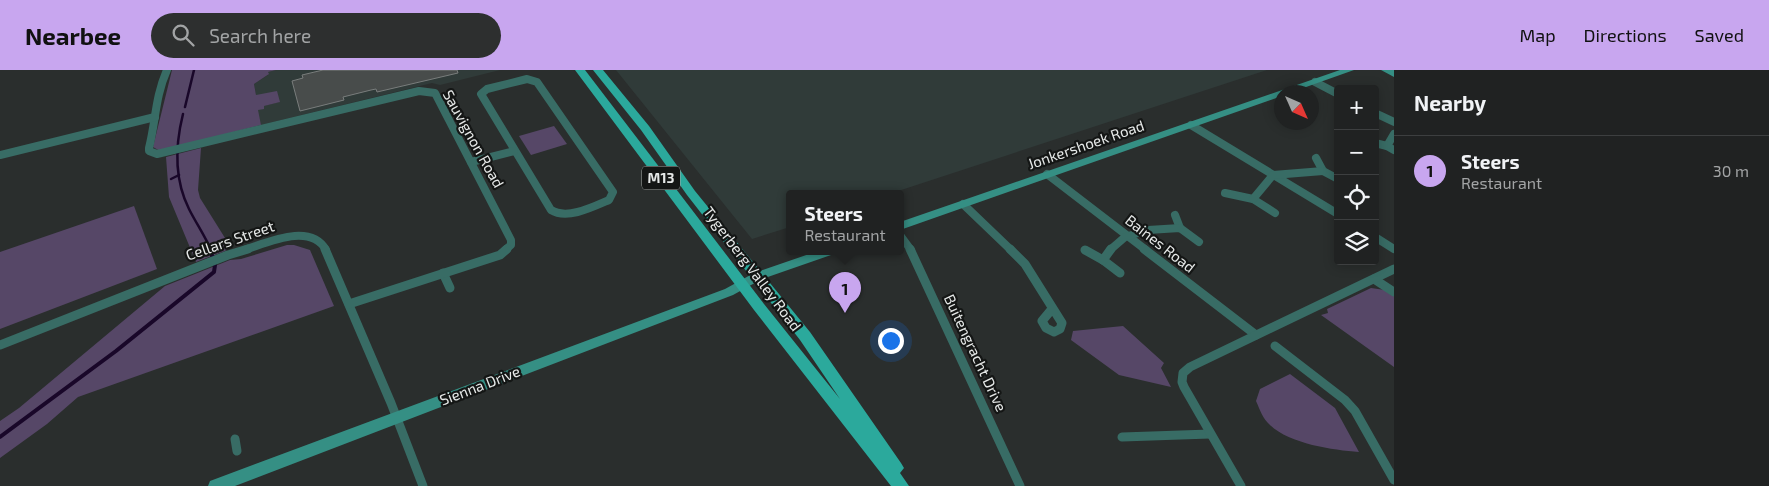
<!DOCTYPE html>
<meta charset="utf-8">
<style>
body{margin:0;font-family:"Exo 2",sans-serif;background:#2d2f2f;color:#f1f3f6}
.controls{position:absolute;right:15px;top:15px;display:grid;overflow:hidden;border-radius:5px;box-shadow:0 2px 12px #0003}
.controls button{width:45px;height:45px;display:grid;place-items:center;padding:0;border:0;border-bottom:1px solid #3d3f40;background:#202222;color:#f1f3f6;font:25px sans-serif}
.compass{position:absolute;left:1274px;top:15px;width:45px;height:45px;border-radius:50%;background:#202222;box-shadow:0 2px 12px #0003;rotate:135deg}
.you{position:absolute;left:890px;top:270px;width:18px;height:18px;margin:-12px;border:4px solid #fff;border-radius:50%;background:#1a73e8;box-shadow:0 0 0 8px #1a73e833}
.badge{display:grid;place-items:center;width:32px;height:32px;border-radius:50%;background:#c8a6ef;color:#111;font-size:16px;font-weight:700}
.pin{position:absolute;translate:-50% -41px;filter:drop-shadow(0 1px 2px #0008)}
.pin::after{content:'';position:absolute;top:26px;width:18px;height:15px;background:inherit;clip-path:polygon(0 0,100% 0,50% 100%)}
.popup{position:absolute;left:786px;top:120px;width:118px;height:65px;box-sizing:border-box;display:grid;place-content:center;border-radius:5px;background:#202222;filter:drop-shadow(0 1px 4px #0005);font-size:16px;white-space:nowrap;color:#a2a4a5}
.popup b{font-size:19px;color:#f1f3f6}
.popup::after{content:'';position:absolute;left:50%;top:100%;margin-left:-10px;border:10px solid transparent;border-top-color:#202222}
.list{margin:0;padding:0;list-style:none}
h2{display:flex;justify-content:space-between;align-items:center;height:65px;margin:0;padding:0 20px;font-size:21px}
h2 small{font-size:16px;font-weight:400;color:#a2a4a5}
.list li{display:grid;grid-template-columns:32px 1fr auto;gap:15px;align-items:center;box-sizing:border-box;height:70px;padding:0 20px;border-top:1px solid #3d3f40}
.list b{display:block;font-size:19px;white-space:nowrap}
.list p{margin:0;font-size:16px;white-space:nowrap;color:#a2a4a5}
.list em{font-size:16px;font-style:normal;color:#a2a4a5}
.icon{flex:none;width:28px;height:28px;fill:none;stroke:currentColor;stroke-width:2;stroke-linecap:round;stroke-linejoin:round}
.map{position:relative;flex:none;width:1394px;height:416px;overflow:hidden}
header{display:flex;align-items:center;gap:30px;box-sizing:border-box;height:70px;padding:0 25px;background:#c8a6ef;color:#111}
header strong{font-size:24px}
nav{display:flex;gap:28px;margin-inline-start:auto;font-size:18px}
.search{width:350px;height:45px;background:#2d2f2f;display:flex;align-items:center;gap:12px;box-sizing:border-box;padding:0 18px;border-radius:28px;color:#a2a4a5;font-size:19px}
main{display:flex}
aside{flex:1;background:#202222}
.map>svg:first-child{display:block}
.built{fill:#303b39}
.green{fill:#564767}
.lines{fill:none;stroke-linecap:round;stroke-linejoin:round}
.stream-far1{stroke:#190729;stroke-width:2.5}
.stream{stroke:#190729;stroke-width:4}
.building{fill:#484c4b;stroke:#797d7c}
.street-far1{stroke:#386c65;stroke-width:8}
.street{stroke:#386c65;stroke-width:9}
.secondary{fill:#358f84;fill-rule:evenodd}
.primary{fill:#2ba99c;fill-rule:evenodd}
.labels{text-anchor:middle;stroke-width:4.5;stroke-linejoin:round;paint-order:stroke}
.shield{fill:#141615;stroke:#a7aaa9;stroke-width:1}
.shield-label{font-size:14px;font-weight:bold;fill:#e6e9e8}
.street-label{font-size:15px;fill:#e6e9e8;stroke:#141615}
</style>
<header>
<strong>Nearbee</strong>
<div class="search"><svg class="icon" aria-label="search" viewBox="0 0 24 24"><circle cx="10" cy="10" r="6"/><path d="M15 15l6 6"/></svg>Search here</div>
<nav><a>Map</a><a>Directions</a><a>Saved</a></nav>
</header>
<main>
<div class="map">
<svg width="1394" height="416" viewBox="0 0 1394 416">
<rect width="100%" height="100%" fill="#2a2e2d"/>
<g class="built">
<path d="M276,0H500L440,15L432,13L261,55L257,40L263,36L279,32L256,25L254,14L268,5V2Z"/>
<path d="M616,0H1267L889,124H790V157L752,169Z"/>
</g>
<g class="green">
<path d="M172,0H276L268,2L269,4L254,14L256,25L277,21L280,32L264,36V39L258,40L261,55L160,81L153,77Z"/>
<path d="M554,56L567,74L531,85L519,66Z"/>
<path d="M201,78L198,120L200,128L230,176L225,181L196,192L169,127L166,87Z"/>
<path d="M134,136L157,199L0,259V182Z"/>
<path d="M287,175H294L310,180L334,236L78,327L47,354L0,388V351L19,338L165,216L230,190L241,189Z"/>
<path d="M1371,218L1385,220L1394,226V297L1321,245L1328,243L1327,239Z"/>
<path d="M1123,256L1164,293L1161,298L1171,317L1119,305L1071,270L1073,261Z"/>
<path d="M1290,304L1335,338L1359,382C1333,380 1290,374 1270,355C1263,349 1260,340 1256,331L1260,319Z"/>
</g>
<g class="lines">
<g class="stream-far1">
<path d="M185,37L194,0"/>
<path d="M183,44C175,76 174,109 189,139C196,153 205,166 211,180"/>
<path d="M171,109L179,105"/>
</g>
<path class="stream" d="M0,367L116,281L214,202L215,195L210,179"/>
</g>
<path class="building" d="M323,0H457L458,3L377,22L376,19L371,20L343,27L344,30L300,41L292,11L303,8L302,5Z"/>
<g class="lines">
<g class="street-far1">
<path d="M167,0C155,27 156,50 149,78V81L157,84L419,21L435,23L511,170V175L505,180"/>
<path d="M527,9L537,12L613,122L609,130C593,137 567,150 551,140L481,24L487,19Z"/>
<path d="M1315,12L1338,24"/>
<path d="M1375,43L1394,52"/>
<path d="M1191,55L1338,144"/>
<path d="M1394,64L1387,76L1394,80"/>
<path d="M1375,73L1387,76"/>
<path d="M0,85L155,47"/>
<path d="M1316,88L1323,101L1338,109"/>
<path d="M471,92L514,81"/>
<path d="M1047,104L1146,180"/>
<path d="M1225,123L1253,129L1275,143"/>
<path d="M1253,129L1273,105L1323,101"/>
<path d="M963,134L1011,180"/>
<path d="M1175,145L1180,158"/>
<path d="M900,165L911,180"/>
<path d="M1375,167L1394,179"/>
<path d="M244,180C267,173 310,152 326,180"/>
<path d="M1110,180L1125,167L1148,160L1180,158L1199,172"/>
</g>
<g class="street">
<path d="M325,179L391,333L423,416"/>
<path d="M910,179L1020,416"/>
<path d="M1010,179L1025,194L1062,253L1060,259L1054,262L1046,258L1042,251L1052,239"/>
<path d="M1144,179L1256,265"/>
<path d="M1085,180L1103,190L1120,203"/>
<path d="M1103,190L1111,179"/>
<path d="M443,203L450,218"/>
<path d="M1374,209L1394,222"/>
<path d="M349,234L500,185L507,179"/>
<path d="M0,275L228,185L248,179"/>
<path d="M1275,276L1345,330L1355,341L1394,410"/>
<path d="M1122,367L1210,364"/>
<path d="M235,369L237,381"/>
<path d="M1241,416L1184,317L1182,312L1183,303L1190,297L1394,199"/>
</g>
<g class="secondary">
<path d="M1340,0H1354L1292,22H1282V26L900,160V152Z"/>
<path d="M1381,0H1394V7Z"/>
<path d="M815,182H833L831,185L762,209L733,225L235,416H208L210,411L725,219L754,203Z"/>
</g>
<path class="primary" d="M575,0H585L764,234L840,329L800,270L687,125L641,60L593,0H603L649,56L695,121L810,262L901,393L904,398L900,403L909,416H891L754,240Z"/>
</g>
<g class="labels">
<rect class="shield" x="642" y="96.5" width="38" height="23" rx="4"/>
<g class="shield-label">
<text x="661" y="113">M13</text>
</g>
<g class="street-label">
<text transform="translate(473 69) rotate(61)" y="5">Sauvignon Road</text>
<text transform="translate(1086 75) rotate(-19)" y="5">Jonkershoek Road</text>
<text transform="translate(230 171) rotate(-19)" y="5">Cellars Street</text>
<text transform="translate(1160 174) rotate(38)" y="5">Baines Road</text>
<text transform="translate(752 199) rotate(53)" y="5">Tygerberg Valley Road</text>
<text transform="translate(975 283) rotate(65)" y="5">Buitengracht Drive</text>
<text transform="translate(480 316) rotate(-21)" y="5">Sienna Drive</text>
</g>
</g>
</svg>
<div class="controls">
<button>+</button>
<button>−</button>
<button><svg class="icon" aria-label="locate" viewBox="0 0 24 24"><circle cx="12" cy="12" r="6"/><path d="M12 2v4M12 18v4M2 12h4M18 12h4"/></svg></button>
<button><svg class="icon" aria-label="layers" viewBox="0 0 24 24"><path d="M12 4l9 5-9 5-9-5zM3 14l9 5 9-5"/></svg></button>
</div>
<svg class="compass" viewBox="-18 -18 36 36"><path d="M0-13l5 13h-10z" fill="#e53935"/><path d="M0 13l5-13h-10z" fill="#a2a4a5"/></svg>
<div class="you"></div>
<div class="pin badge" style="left:845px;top:243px">1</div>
<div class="popup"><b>Steers</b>Restaurant</div>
</div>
<aside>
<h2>Nearby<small></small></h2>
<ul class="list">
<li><span class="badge">1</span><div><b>Steers</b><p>Restaurant</p></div><em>30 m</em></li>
</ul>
</aside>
</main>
